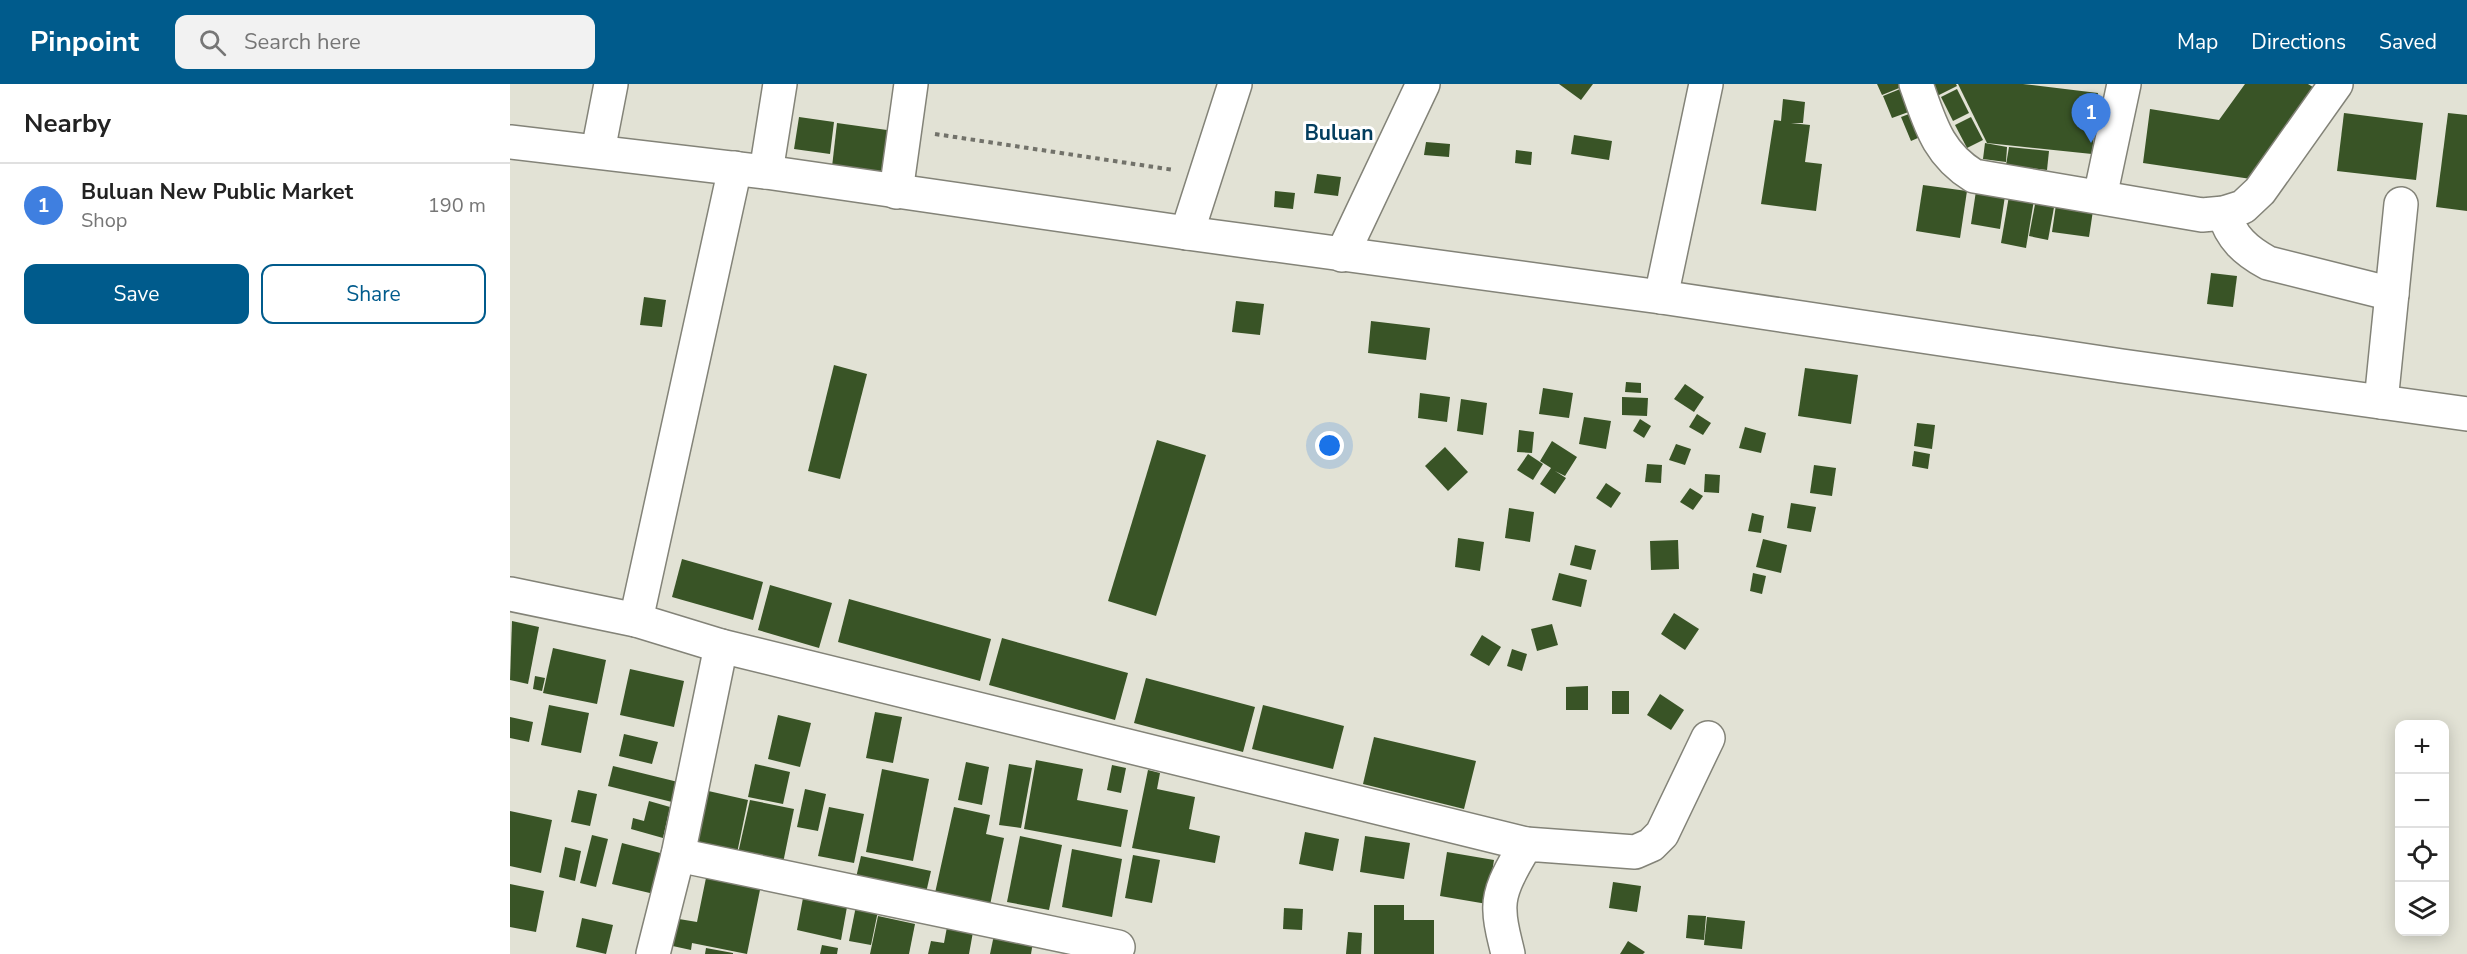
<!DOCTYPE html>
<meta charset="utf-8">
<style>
body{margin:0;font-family:"Nunito Sans",sans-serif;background:#f2f2f2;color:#222}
.controls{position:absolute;right:18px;bottom:18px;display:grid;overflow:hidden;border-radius:12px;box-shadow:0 3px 15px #0003}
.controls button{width:54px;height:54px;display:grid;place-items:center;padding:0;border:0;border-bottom:2px solid #e0e0e0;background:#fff;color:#222;font:30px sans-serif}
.you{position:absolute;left:820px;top:362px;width:21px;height:21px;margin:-15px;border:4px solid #fff;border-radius:50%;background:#1a73e8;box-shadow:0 0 0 9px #1a73e833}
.badge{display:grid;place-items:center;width:39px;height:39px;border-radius:50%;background:#005b8c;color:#fff;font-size:20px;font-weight:700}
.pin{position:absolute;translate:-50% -50px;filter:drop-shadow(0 2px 3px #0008)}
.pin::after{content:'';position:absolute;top:32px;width:21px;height:18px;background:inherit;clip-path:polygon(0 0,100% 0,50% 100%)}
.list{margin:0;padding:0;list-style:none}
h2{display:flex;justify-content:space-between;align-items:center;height:78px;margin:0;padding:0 24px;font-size:26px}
h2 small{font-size:20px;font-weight:400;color:#767676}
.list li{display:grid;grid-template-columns:39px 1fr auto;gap:18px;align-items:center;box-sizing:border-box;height:84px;padding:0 24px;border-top:2px solid #e0e0e0}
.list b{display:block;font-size:22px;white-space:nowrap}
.list p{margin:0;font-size:20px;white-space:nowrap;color:#767676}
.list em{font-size:20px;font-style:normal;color:#767676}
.actions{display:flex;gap:12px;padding:18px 24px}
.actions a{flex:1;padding:14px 0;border:2px solid #005b8c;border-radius:12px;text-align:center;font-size:21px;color:#005b8c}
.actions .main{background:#005b8c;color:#fff}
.icon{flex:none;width:33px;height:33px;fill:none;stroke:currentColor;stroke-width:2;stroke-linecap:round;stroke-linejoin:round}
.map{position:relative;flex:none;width:1957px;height:870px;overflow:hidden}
header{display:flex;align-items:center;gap:36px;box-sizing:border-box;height:84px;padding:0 30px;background:#005b8c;color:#fff}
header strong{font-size:28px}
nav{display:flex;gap:33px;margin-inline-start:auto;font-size:21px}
.search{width:420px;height:54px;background:#f2f2f2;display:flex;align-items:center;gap:15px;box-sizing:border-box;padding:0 21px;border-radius:12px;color:#767676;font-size:22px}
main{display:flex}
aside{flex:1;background:#fff}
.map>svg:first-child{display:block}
.building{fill:#395426}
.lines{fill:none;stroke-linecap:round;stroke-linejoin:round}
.minor-casing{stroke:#838378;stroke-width:36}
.highway-casing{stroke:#838378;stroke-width:36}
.path{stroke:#72726a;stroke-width:4;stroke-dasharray:4.5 4.5;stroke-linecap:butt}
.minor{stroke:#fff;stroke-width:33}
.highway{stroke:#fff;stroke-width:33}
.labels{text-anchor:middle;stroke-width:6;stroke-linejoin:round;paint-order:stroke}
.district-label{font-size:21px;font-weight:bold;fill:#023d5e;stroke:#fff}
</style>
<header>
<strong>Pinpoint</strong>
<div class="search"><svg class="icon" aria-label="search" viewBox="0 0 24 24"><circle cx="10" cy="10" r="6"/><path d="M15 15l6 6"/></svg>Search here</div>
<nav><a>Map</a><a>Directions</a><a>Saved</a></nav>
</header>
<main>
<aside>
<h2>Nearby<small></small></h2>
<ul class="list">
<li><span class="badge" style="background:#3f7fe0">1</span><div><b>Buluan New Public Market</b><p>Shop</p></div><em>190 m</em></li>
</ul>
<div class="actions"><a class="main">Save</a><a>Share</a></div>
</aside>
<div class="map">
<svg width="1957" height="870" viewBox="0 0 1957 870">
<rect width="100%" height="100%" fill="#e2e2d5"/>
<g class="building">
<path d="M1049,0H1083L1071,16Z"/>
<path d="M1367,0H1399L1372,11Z"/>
<path d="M1421,0H1446L1447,2L1427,12Z"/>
<path d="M1448,0H1513L1588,9L1582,70L1477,59Z"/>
<path d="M1735,0H1798L1806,5L1741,95L1633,79L1640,25L1709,36Z"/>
<path d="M1395,3L1404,26L1382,34L1373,12Z"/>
<path d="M1447,5L1459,29L1443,37L1431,13Z"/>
<path d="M1273,15L1295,18L1293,39H1281L1300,41L1295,78L1312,80L1306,127L1251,120L1264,36L1271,37Z"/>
<path d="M1407,27L1417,50L1401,57L1391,33Z"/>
<path d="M1834,29L1913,39L1906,96L1827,87Z"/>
<path d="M1938,29L1957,31V127L1926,123Z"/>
<path d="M289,33L324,38L320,70L284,65Z"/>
<path d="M1461,33L1473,56L1457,64L1445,41Z"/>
<path d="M327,39L377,46L372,89L322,83Z"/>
<path d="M1064,51L1102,57L1099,76L1061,70Z"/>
<path d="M916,58L940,60L939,73L914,71Z"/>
<path d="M1475,59L1497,63L1496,78L1473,75Z"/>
<path d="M1499,63L1539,67L1537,86L1496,81Z"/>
<path d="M1006,66L1022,68L1021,81L1005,79Z"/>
<path d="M807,90L831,93L828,112L804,109Z"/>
<path d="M1413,101L1457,107L1450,154L1406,147Z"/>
<path d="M765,107L785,109L783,125L764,123Z"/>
<path d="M1466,107L1495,112L1490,145L1461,140Z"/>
<path d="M1499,112L1524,116L1516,164L1491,159Z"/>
<path d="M1547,114L1584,120L1579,153L1542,148Z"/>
<path d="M1526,115L1545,118L1538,156L1519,152Z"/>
<path d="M1701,189L1727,192L1723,223L1697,220Z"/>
<path d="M134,213L156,216L152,243L130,241Z"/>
<path d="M726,217L754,220L750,251L722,248Z"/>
<path d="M861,237L920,244L916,276L858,269Z"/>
<path d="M324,281L357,290L330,395L298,387Z"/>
<path d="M1295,284L1348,291L1341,340L1288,332Z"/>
<path d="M1116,298L1131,299V309L1115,308Z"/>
<path d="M1175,300L1194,313L1184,328L1164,315Z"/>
<path d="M1033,304L1063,309L1059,334L1029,330Z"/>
<path d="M910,309L940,313L937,338L908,334Z"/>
<path d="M1112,313L1138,314L1137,332L1112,331Z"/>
<path d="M951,315L977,319L973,351L947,347Z"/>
<path d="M1187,330L1201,339L1193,351L1179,343Z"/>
<path d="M1074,333L1101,337L1096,365L1069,360Z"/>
<path d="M1130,335L1141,342L1134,354L1123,347Z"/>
<path d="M1407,339L1425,341L1422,365L1404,362Z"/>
<path d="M1235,343L1256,349L1251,369L1229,364Z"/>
<path d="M1009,346L1024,348L1022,369L1007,368Z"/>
<path d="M647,356L696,371L646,532L598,517Z"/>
<path d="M1042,357L1067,373L1055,392L1045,387L1056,394L1045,410L1030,400L1041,384L1030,377Z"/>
<path d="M1166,360L1181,365L1175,381L1159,376Z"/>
<path d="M935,363L958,388L938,407L915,382Z"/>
<path d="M1404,367L1420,370L1418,385L1402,382Z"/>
<path d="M1018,370L1033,380L1023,396L1007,386Z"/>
<path d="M1137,380L1152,381L1151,399L1135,398Z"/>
<path d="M1304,381L1326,384L1322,412L1300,409Z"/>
<path d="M1195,390L1210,391L1209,409L1194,408Z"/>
<path d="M1096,399L1111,409L1101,424L1086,414Z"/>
<path d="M1180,404L1193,412L1183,426L1170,418Z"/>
<path d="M1281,419L1306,423L1301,448L1277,444Z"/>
<path d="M999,424L1024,428L1020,458L995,454Z"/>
<path d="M1242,429L1254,432L1251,449L1238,447Z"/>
<path d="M948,454L974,458L970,487L945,483Z"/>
<path d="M1253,455L1277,461L1271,489L1246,483Z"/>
<path d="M1168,456L1169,485L1141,486L1140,457Z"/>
<path d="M1065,461L1086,466L1081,486L1060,481Z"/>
<path d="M172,475L253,498L243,536L162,513Z"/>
<path d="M1049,489L1077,496L1071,523L1042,516Z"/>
<path d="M1243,489L1256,492L1252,510L1240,507Z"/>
<path d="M260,501L322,519L309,564L248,546Z"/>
<path d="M339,515L481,555L470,597L328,558Z"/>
<path d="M1164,529L1189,545L1175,566L1151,550Z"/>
<path d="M2,537L29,543L18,600L0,596Z"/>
<path d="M1042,540L1048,561L1027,567L1021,545Z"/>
<path d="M972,551L991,563L979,582L960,571Z"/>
<path d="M492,554L618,589L605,636L479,601Z"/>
<path d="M43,564L96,576L87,620L33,609Z"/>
<path d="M1002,565L1017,570L1012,587L997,582Z"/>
<path d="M120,585L174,597L164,643L110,631Z"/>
<path d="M25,592L35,594L32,607L23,605Z"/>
<path d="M636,594L745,623L733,668L624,639Z"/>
<path d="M1078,602V626H1056V603Z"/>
<rect x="1102" y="607" width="17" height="23"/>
<path d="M1150,610L1174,626L1161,646L1137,631Z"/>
<path d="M39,621L79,629L71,669L31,661Z"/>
<path d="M753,621L834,642L823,685L742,665Z"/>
<path d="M365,628L392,633L383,679L356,674Z"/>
<path d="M268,631L301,639L290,683L258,675Z"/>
<path d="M0,633L23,638L19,658L0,654Z"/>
<path d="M114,650L148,658L142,680L109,672Z"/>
<path d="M864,653L966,677L954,725L853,700Z"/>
<path d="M526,676L573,685L567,716L618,726L611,763L514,745Z"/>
<path d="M456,678L479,683L472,721L448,716Z"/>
<path d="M245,680L280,688L273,720L238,713Z"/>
<path d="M499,680L522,684L511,744L489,741Z"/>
<path d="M602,681L616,684L611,709L597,706Z"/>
<path d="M103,682L168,698L162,718L98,702Z"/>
<path d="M372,685L419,695L403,777L356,768Z"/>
<path d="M638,686L650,689L647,705L685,713L679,745L710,752L705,779L622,764Z"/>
<path d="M295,705L316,710L308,747L287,743Z"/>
<path d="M68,706L87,710L80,742L61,738Z"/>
<path d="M194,706L238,716L226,774L182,765Z"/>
<path d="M240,716L284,725L272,784L227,774Z"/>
<path d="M139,717L160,723L153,754L121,745L123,734L134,737Z"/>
<path d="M319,723L354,730L344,779L308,772Z"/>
<path d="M444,723L480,731L476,750L494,754L480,821L425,809Z"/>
<path d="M0,727L42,736L31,789L0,782Z"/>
<path d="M795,748L829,755L823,787L789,780Z"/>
<path d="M82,751L98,755L86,803L70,799Z"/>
<path d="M510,752L552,761L539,826L497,818Z"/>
<path d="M855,752L900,759L894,795L850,788Z"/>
<path d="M112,759L154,770L144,810L102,800Z"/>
<path d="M55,763L71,767L65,797L49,793Z"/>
<path d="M562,765L612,775L602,833L552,823Z"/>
<path d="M937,768L984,776L977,820L930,812Z"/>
<path d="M623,771L650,776L642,819L615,814Z"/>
<path d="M351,772L421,787L415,813L345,798Z"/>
<path d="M197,789L251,801L237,870L182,859L181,866L158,861L163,834L187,838Z"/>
<path d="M1103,798L1131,802L1127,828L1099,824Z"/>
<path d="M0,800L34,807L26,848L0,843Z"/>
<path d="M293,814L337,823L331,856L287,846Z"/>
<path d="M864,821H894V836H924V870H864Z"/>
<path d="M346,822L368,827L361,861L339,857Z"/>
<path d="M774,824L793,825L792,846L773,845Z"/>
<path d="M1178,831L1196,832L1194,856L1176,854Z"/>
<path d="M368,832L405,840L399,870H360Z"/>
<path d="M1197,833L1235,837L1232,865L1194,861Z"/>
<path d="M72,834L103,841L96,870L66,863Z"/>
<path d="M437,843L463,848L459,870H418L421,857L434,859Z"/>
<path d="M838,848L852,849L851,870H836Z"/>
<path d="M484,851L523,858L521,870H480Z"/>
<path d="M1118,857L1135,868L1133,870H1110Z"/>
<path d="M312,861L328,864L327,870H310Z"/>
<path d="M196,864L223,869V870H195Z"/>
</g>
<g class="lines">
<g class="minor-casing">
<g id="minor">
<path d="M1406,0C1420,39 1427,69 1464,92L1692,131L1714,129L1733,123L1750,107L1826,0"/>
<path d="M88,67L101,0"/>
<path d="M256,88L270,0"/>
<path d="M386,108L401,0"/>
<path d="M1590,113L1614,0"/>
<path d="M1714,129C1721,154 1736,167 1758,179L1882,210"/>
<path d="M677,149L725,0"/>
<path d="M832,171L913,0"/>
<path d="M1151,213L1196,0"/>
<path d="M1871,318L1891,120"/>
<path d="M0,510L126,536"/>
<path d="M211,562L1016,760"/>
<path d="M168,771L608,863"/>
<path d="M143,870L168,771L211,562L126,536L225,84"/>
<path d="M998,870C995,856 990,841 990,827C988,804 1005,780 1016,760L1125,768L1141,761L1152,750L1198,654"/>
</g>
</g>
<g class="highway-casing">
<path id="highway" d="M0,58L256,88L677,149L1151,213L1612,282L1957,330"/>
</g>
<path class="path" d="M425,50L664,86"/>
<use href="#minor" class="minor"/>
<use href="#highway" class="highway"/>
</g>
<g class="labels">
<g class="district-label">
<text x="829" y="56">Buluan</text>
</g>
</g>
</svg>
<div class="controls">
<button>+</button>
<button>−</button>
<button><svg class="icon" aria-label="locate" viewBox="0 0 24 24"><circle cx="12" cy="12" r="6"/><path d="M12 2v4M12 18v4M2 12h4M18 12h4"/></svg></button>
<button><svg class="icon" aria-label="layers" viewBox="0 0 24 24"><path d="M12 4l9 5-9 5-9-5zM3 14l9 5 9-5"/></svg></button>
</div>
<div class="you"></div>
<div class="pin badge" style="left:1581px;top:59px;background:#3f7fe0">1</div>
</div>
</main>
